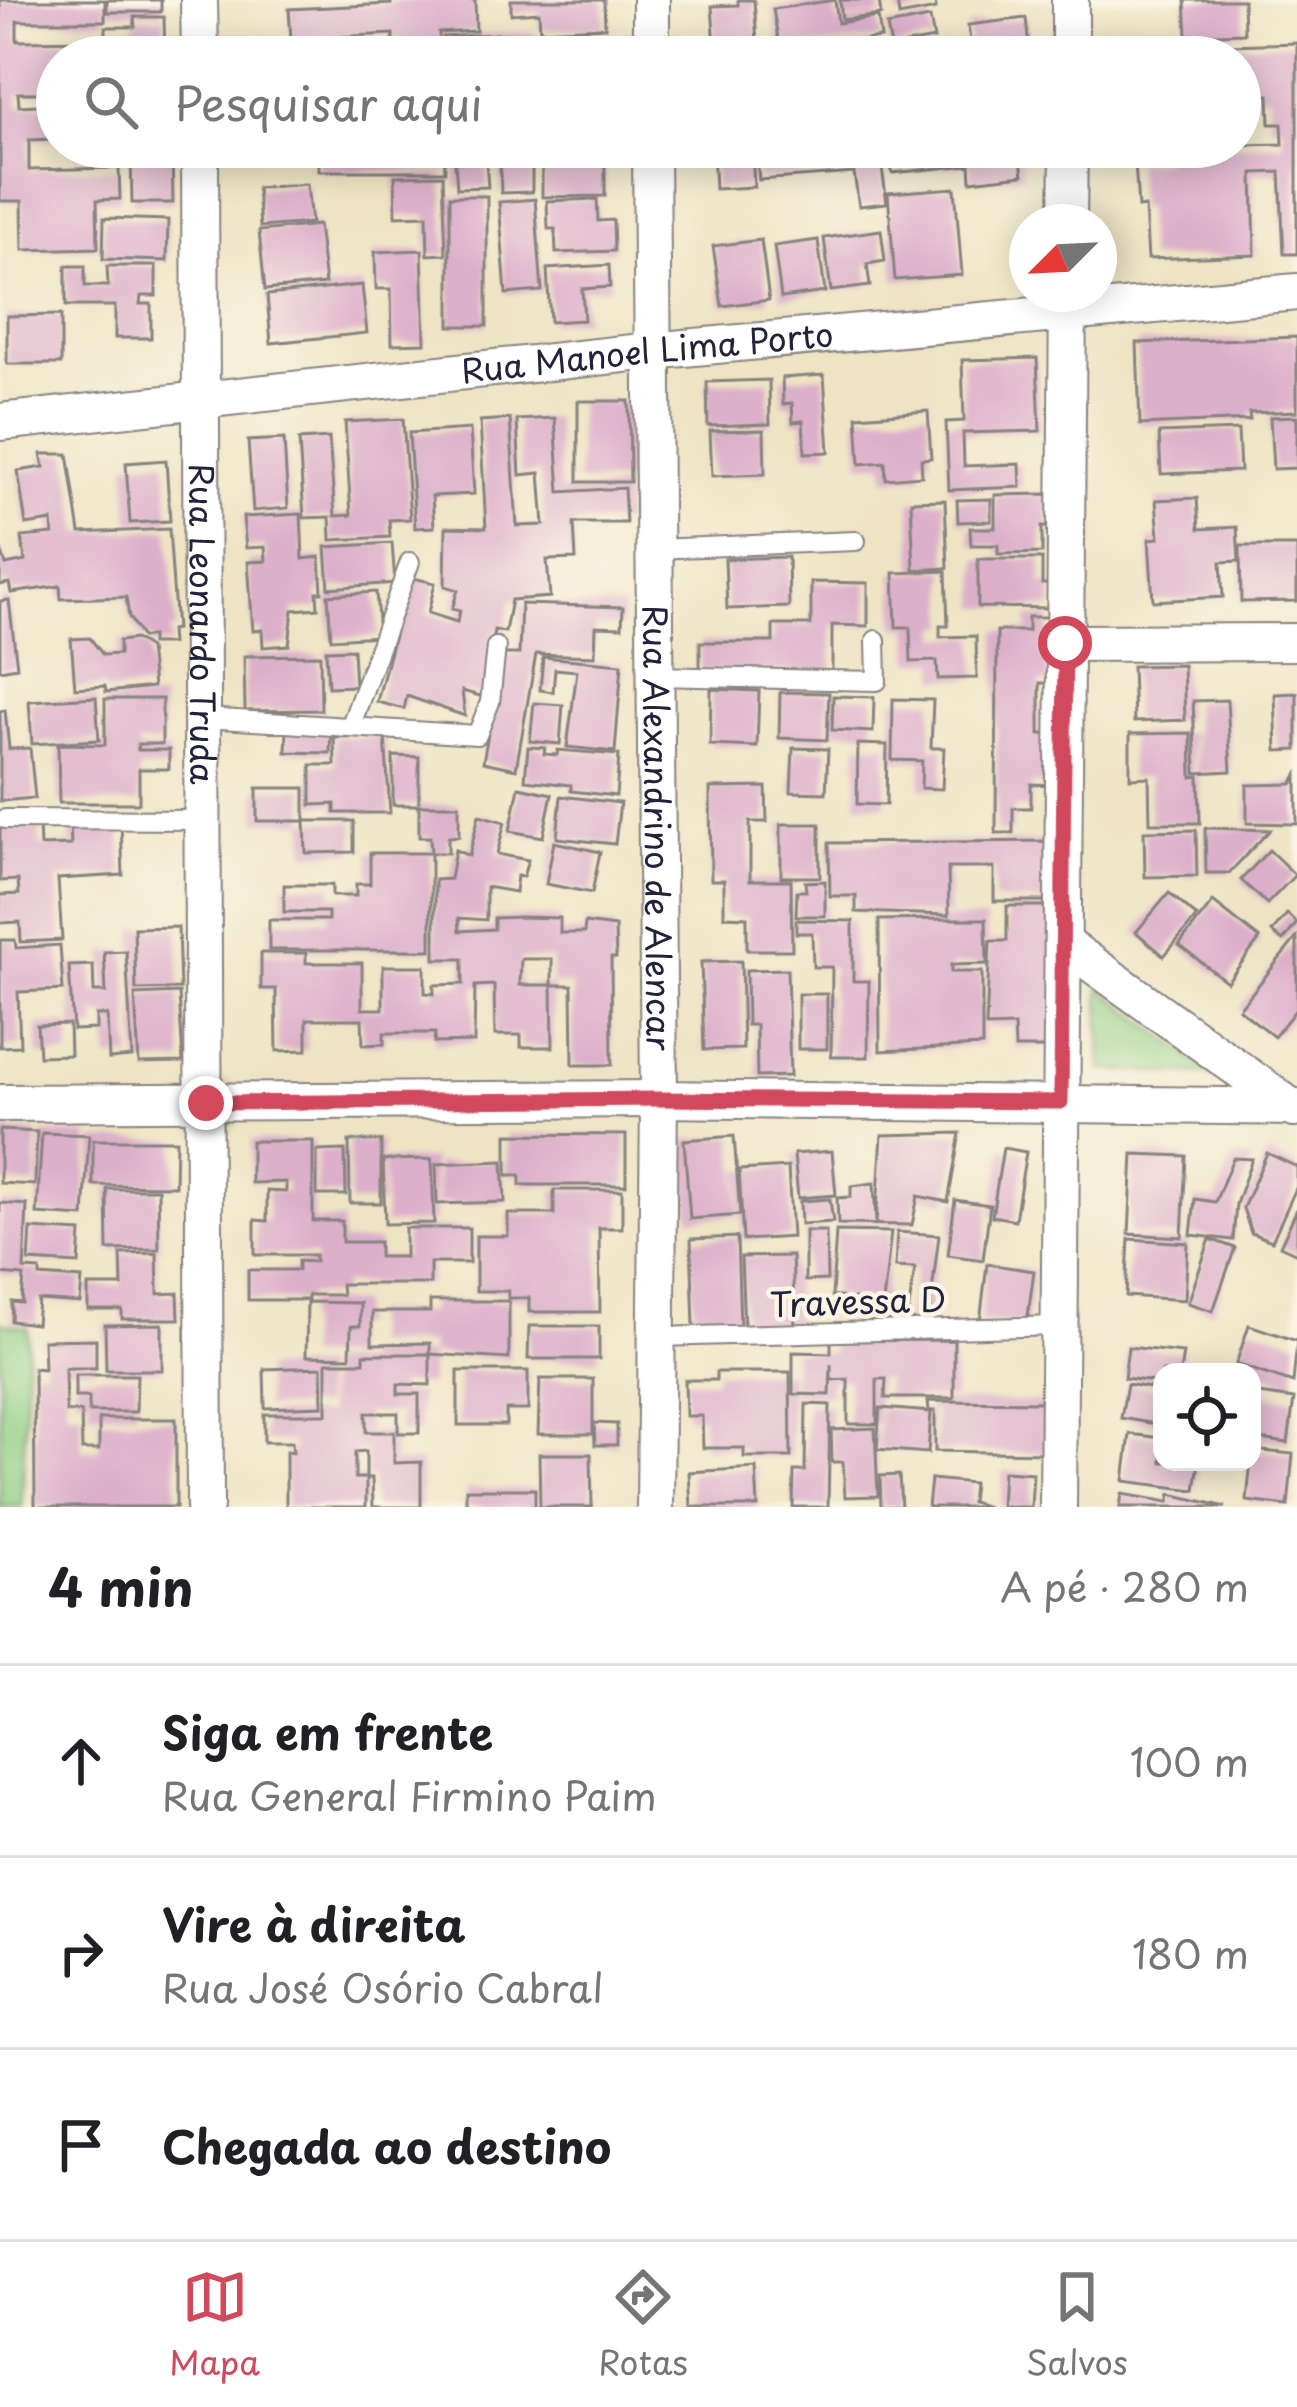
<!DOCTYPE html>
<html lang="pt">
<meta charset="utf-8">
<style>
body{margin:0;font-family:"Playpen Sans",sans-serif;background:#f2f2f2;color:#202124}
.controls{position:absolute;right:36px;bottom:36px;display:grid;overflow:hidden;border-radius:24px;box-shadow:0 6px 30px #0003}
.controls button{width:108px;height:108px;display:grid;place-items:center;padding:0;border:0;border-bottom:3px solid #e0e0e0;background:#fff;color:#202124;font:60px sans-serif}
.compass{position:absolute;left:1009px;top:204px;width:108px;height:108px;border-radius:50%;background:#fff;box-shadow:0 6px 30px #0003;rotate:246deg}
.stop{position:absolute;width:36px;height:36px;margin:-27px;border:9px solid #d1495b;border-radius:50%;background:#fff}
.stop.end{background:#d1495b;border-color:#fff;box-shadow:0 3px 12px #0008}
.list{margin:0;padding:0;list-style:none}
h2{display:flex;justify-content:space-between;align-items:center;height:156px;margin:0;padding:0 48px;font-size:51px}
h2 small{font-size:39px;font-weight:400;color:#757577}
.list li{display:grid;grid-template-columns:78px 1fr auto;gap:36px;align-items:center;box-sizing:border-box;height:192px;padding:0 48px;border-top:3px solid #e0e0e0}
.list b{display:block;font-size:45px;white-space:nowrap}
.list p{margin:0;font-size:39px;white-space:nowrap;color:#757577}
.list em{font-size:39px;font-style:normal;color:#757577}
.icon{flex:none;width:66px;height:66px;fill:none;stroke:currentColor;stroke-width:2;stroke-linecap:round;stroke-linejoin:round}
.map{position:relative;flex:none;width:1297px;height:1507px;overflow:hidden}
.search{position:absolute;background:#fff;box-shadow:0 6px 30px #0003;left:36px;right:36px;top:36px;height:132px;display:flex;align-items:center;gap:30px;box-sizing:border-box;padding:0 42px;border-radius:66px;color:#757577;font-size:45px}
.sheet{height:732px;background:#fff}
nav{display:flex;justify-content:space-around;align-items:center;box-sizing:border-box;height:168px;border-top:3px solid #e0e0e0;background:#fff;font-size:33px;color:#757577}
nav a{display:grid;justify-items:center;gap:6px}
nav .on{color:#d1495b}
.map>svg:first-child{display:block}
.green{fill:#90d087;stroke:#597961;stroke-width:3}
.building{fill:#dcafca}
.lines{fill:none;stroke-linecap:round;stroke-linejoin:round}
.lane-casing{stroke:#888380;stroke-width:22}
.street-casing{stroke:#888380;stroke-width:40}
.lane{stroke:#fff;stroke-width:18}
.street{stroke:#fff;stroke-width:36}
.route{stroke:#d1495b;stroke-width:15}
.labels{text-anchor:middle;stroke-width:9;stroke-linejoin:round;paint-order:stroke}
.street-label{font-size:33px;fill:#22223b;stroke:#fcf5e5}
</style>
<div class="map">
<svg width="1297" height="1507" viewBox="0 0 1297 1507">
<rect width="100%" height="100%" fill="#fcf5e5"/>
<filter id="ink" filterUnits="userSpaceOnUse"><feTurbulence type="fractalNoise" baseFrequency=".00833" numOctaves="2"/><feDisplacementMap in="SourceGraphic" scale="24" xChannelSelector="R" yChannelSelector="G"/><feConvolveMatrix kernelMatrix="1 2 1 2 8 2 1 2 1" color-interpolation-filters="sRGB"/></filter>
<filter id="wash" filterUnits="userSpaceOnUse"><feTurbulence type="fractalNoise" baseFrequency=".004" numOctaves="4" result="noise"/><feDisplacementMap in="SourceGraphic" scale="48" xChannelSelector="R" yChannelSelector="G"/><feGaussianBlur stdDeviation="2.7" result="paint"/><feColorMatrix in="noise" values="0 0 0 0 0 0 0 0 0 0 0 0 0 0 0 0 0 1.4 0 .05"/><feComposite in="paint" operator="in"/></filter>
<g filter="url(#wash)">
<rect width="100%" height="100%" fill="#eee4c4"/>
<g class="green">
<path d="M1100,988L1215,1075L1102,1070Z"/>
<path d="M0,1322L28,1328L22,1507H0Z"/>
</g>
<g id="blocks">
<g class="building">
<path d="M0,0H105V21H17V41L100,40V57H57V93H18L19,106L57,104V139L29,140V170L119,168L120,199L97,200L98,248L23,250L22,201H0Z"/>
<rect x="107" y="0" width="54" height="12"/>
<path d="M391,0H475L476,31L439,33L440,57H394L393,34L291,39L289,9L391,4Z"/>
<path d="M511,0H604L605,27L540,30L539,12L511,14Z"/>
<path d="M738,0H754L757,43L715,46L712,6L738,5Z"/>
<path d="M835,0L838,23L878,17L881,38L780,51L773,9Z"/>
<path d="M840,0H879L881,15L842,20Z"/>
<path d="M897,0H935L936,9L899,16Z"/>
<path d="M1185,0H1243L1244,33L1187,35Z"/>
<path d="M134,17H164L165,57H106V27H135Z"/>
<path d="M930,18L934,39L891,47L887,26Z"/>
<path d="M1026,18L1030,57H972L968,25Z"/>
<path d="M534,32L535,57H444L443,37Z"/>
<path d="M609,37L610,57H540L539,41Z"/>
<path d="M356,42L357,57H262V46Z"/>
<path d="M1297,43V254H1284L1280,172L1253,173L1255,255L1148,259L1145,207L1138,208L1135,162L1163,161L1162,147L1283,144L1282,124H1270L1269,95L1240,96V57H1199L1198,46Z"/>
<path d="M868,45L869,57H805V51Z"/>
<path d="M318,147H444L445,171H319Z"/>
<path d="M810,147H879L887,203L859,206L854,173L759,180L756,149Z"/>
<path d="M939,147H1019L1023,175L971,181L970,165L892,173L890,153Z"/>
<path d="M752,149L754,187L715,189L713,151Z"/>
<path d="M172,151L173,203H132L131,152Z"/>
<path d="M486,161L488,187L457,188L455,162Z"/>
<path d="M605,161V196L542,197V162Z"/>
<path d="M500,164H532V192L501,193Z"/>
<path d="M443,175L446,254L428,255L427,215L396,216L395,176Z"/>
<path d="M307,184L311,223L260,227L257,188Z"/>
<path d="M955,188L962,275L895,280L888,193Z"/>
<rect x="450" y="196" width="37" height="130"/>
<path d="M535,199L542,291L506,294L499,202Z"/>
<path d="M597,199L598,221L613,220L614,251L556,253L555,229H548L547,201Z"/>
<path d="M104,218L168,220L167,261L103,259Z"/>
<path d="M318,225L325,284L265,290L259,231Z"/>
<path d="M881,230L885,261L867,264L870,286L831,291L824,238Z"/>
<path d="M761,240L769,300L722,306L713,246Z"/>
<path d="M818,240L825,292L781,298L774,246Z"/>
<path d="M422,250L425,343L392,344L391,289H376L375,252Z"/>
<path d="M609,265L610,287L582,289L584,320L550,322L547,269Z"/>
<path d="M66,266H85V286H108L107,266H156V296H141L140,304H151V338H115V306H66Z"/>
<path d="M362,285L367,333L271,343L267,295Z"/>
<path d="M61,315V364H7V316Z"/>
<path d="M1297,337V411L1249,413L1250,420L1140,425L1137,343Z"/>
<path d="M1037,358L1040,431L963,433L964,466L1020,464L1021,487L949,490L946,422L964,421L962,360Z"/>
<path d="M824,375L829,452L805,453L803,421L793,422L792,403L783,404L782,378Z"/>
<path d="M769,380L770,424L708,426L707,382Z"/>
<path d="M578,401H629L630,482H578Z"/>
<path d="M928,411L931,458L921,459L922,476L886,479L885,462L860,464L857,416Z"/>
<path d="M1297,416V468L1273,469L1270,417Z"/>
<path d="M555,418L560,492L624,488L626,523H574L576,559L547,560L550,597L511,600L505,632L494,630L484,697L462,691L465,716L407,696L404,709L377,702L409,577L435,583L428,613L457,622L460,611L452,609L458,590L445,586L446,527L486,528L480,421L510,419L517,526L544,525L540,473L520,475L517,420Z"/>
<path d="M403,419L410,519L389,520L390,537L331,540L330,517L304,518L299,440L329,438L335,516L351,515L345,422Z"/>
<path d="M470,429L474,494L432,496L434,527L415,528L409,433Z"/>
<path d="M764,430L765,474L712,476L710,431Z"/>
<path d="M1238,430L1240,471L1161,474L1159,433Z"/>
<path d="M284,439L288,508L253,511L248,441Z"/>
<path d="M41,454H68L80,533L169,529L176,629L170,630L171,644H151V636L142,638L129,617L126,597L61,599L60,586L11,593L9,583L0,585V547L6,565L25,561L22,537L53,534L52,521L26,525L18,471L44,467Z"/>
<path d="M166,460L170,521L130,523L126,463Z"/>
<path d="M1048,494L1049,527H1042V553L998,554V545H971L970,528H995V495Z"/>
<path d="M1197,498L1199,529L1237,527L1239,561L1221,562L1223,597L1153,601L1149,539L1159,538L1156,500Z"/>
<path d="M991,499V521L958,522L957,500Z"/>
<path d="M945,500L948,568L914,570L911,501Z"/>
<path d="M301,514L303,559L320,557L322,592H317L318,608L293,610L289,645L263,647L262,630L253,631L248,562L266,561L265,547L246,548L243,517Z"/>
<path d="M392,543L395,583L329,588L326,547Z"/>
<path d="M1240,546H1297V601L1241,602Z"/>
<path d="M788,557L789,607L727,609L725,559Z"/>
<path d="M978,559H1042V584H1052V608L978,607Z"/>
<path d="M946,571L948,626H940V637L976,636L977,678L938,679L937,661L911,662L910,627H896L894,573Z"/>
<path d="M811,582L868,583V626L832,625V671H700V642H773V625H811Z"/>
<path d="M376,592L379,636L331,639L328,595Z"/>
<path d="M9,600L17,667L0,670V601Z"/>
<path d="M521,604L623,607L622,627L596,626L595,656L536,654L516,769L483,762L502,654H519Z"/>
<path d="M1028,617H1049L1048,683H1040V734H1057L1056,785L1031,784V808H1013V833H996L997,631H1028Z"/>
<path d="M90,638L103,655L119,654V641L135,639L149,648L153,687L106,692L105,686L75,688L71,639Z"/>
<path d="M353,649L355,686L328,687L326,650Z"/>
<path d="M320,655L321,710L245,711L244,656Z"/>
<path d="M543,657L622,664L615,752L567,747L577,671L555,669L553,692L540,690Z"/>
<path d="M1183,665L1185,720L1134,722L1132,666Z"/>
<path d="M711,689L759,691L757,747L710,745Z"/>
<path d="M780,692L829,693L827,740L779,738Z"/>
<path d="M1297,693V750L1277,751L1275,694Z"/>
<path d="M833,696L874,697L873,732L832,730Z"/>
<path d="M96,697L99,740L32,744L29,701Z"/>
<path d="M105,699H162V744H138V750H169V769H139V803H59L58,744L105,745Z"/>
<path d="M893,699L933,700L931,748H944L942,789L921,788L922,761L892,760Z"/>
<path d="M1227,700L1231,771L1196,773L1193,701Z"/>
<path d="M534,703L563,705L560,744L530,741Z"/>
<path d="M5,710L9,749L30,748L35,798L0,801V711Z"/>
<path d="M287,730L331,732L330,753L286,752Z"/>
<path d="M1191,733L1192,777L1199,776L1200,823H1150L1149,777L1130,778V734Z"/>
<path d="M385,736L390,813H335V804L311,805V765H335L334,737Z"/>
<path d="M858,744L887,745L886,805L857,804Z"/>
<path d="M528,747L545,748L544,754L557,755L558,750L619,755L616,796L571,791V785L525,780Z"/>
<path d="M793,748L828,749L826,793L791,792Z"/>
<path d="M393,756L419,757V805H459V836L448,837V853H431L430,837H419V805H393Z"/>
<path d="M1297,775V824L1247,823V785L1292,784Z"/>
<path d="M519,787L552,794L543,837L510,831Z"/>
<path d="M766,787L767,822H750V880H791L792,950H747V917L724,916V880H711L710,788Z"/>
<rect x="257" y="788" width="48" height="33"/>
<path d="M561,796L620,803L615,844L557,838Z"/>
<path d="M479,815L505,822L497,854L528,860L523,877L517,876L515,892L486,887V920L459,918L460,931L494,929V918L520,917L560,918V933H584L585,923L615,927L616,958H611L612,1065H573L572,985H552V959H521L520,985H552L553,1047H521V1035H495L494,985L475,986L474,1042L434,1043L435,1033H384V1044L363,1045L362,1019H307V1050L277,1051L276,989H261V953H306V963H362V1009H383V966H425V993L434,994V985L463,984V959H435V880L450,879L455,850L469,856Z"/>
<path d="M305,821H354V852L306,853Z"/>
<path d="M121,822L123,875L58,879L62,940L21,942L20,922L0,923V895L19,894L18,880L0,881V827L39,825L40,846L71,845L70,824Z"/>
<rect x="781" y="824" width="39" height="53"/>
<path d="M1205,828L1270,830L1229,873H1206Z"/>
<path d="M1196,830L1197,876L1145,877L1144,831Z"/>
<path d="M1051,841L1052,901H994V868H948L949,915L856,912V896H830L829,843Z"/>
<path d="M554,842L600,852L592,893L546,884Z"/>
<path d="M1269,850L1295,875L1267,904L1241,880Z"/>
<path d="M370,853H431V950H269V920H328V912H284V885H332V896H356V884H370Z"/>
<path d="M825,881V916H796L797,891H806L805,882Z"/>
<path d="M1169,893L1197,917L1164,956L1136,932Z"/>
<path d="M1213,902L1260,939L1227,982L1179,945Z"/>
<path d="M1007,906H1054L1055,1048H1015L1014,1026L986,1027L990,941H1007Z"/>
<path d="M1287,914L1297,923L1283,941L1272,932Z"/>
<path d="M951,919H986L987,964L951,965V972H982V1046L880,1051L879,920Z"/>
<path d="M796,920L853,921V981H869L868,1057H831L832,967H813L812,933H796Z"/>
<path d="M178,927L180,989L136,990L134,928Z"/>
<path d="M1297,937V1008L1274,1037L1239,1009Z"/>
<path d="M0,940H15L16,948L60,945L63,990L18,992L20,1046L0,1047Z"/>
<path d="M126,951L132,1057L109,1059L107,1015H96V1029L73,1030L69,966L93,965L94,992H106L104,952Z"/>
<path d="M741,961L743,1049L704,1050L701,962Z"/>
<path d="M787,969L790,1076L757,1077L756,1025H747L746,970Z"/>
<path d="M179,993L183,1062L139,1063L135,995Z"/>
<rect x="798" y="994" width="29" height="55"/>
<path d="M69,1024L70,1055L39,1056L37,1025Z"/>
<path d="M0,1130L37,1132L35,1185L0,1183Z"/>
<path d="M42,1133L89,1135L84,1217L37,1214Z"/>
<path d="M960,1133L948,1202L918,1196L912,1225L838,1224L837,1198L851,1197V1186L874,1183L876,1224L882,1135Z"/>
<path d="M507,1134L626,1135V1185H520V1175H507Z"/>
<path d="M734,1136L740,1215L690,1219L684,1140Z"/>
<path d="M93,1140H176L175,1186L93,1185Z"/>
<path d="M251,1141H313V1221H342V1242H379V1257H405V1228H469V1263H430V1284H341L342,1295H308V1300H248V1270H298V1261L315,1262V1255H255V1220L267,1221V1191L286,1192V1182L251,1183Z"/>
<path d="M349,1141H381V1203H350Z"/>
<path d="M1003,1148L1026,1152L1015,1220L992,1216Z"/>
<path d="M345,1150L346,1195H317V1151Z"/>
<path d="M832,1151L836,1195L798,1198L794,1154Z"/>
<path d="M1267,1153L1297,1167V1186L1272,1241L1251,1233L1243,1208Z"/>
<path d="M1133,1154L1186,1156L1182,1237L1129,1234Z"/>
<path d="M1233,1158L1252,1159L1236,1204L1233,1240L1191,1235L1195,1199L1215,1202Z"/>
<path d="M432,1159L434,1223L385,1224L383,1160Z"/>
<path d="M503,1161L505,1202L437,1204L436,1164Z"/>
<path d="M788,1167L792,1237L743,1240L739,1170Z"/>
<path d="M107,1189H158L159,1249L108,1250Z"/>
<path d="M554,1190H622V1228H599L600,1312H529V1298H508V1291H476V1236H508V1214H554Z"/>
<path d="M830,1199L833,1222L801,1224L800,1201Z"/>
<path d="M955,1200L990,1205L983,1260L948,1255Z"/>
<path d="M0,1203L27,1205L24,1269L40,1270V1276L82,1279L80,1303L38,1300L36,1324L11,1321L12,1302L22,1303L24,1276L0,1274Z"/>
<path d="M1297,1209V1254L1280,1246Z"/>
<path d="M31,1229L81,1232L79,1264L29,1261Z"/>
<path d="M805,1231H826L827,1280L805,1281Z"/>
<path d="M836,1231L891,1232L883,1303L832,1296Z"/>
<path d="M897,1232L939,1235L928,1324L906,1326L915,1268L895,1267Z"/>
<path d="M737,1237L740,1326L694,1327L691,1239Z"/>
<path d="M1129,1239L1188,1243L1185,1300L1126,1296Z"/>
<path d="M1210,1239L1235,1248L1213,1311L1188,1303Z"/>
<path d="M157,1253L158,1294L178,1293L179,1319H122V1310H88V1286H122L121,1254Z"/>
<path d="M792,1256L795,1326L744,1327L741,1257Z"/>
<path d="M987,1264L1034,1271L1027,1323L980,1322Z"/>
<path d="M430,1301H509V1359L430,1354V1385L398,1384V1394H419V1433H398V1413H366V1432H394V1463L421,1462V1507H373L372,1478H366V1451L355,1452V1478H366V1507H286V1451L293,1452L292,1442H264V1414H327V1362H364V1354H430V1343L372,1344V1312H430Z"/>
<path d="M307,1302L360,1303V1326H351L350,1357L306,1356Z"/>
<path d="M162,1324V1370H106L105,1325Z"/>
<path d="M1249,1325L1297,1341L1293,1383L1236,1364Z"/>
<path d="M529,1326H599V1359H528Z"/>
<path d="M96,1339V1368H65L66,1412H81L82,1450H99V1419H176V1507H35L34,1368L44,1369L43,1340Z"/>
<path d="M954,1340V1398H885L886,1379H877V1424H848V1379L831,1380V1364L830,1395L793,1394V1352L831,1353V1341Z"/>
<path d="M1128,1347L1183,1353L1180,1372H1162V1383L1124,1378Z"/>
<path d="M322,1367L323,1406L265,1408L264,1369Z"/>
<path d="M458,1371H528V1410H506V1425H458Z"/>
<path d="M716,1372H790L791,1457H744V1448H703L702,1416H686L685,1380H716Z"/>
<path d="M75,1375H137L136,1412H89V1397H75Z"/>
<path d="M540,1379H593V1434H538Z"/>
<path d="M1127,1384L1162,1390V1425L1121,1418Z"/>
<path d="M1252,1393L1294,1399L1288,1443L1252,1438Z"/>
<path d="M928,1401L1048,1402V1453L935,1451V1411H929Z"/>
<path d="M806,1404L830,1405L828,1507H793L794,1471H805Z"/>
<path d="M880,1408L931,1412L928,1453L877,1449Z"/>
<path d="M594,1423L617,1424V1445H595Z"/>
<path d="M875,1428L878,1496L845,1497L843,1462H832L831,1430Z"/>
<path d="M1130,1434L1162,1438V1462H1199L1195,1490L1124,1481Z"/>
<path d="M1252,1450L1293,1454L1288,1506L1247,1501Z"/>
<path d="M539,1454H591L592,1507H540Z"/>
<path d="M756,1468L758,1507H691L689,1472Z"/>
<path d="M1003,1471L1033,1473L1031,1507H1001Z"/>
<path d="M899,1475L901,1507H881L880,1476Z"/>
<path d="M931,1479L973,1483L971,1502L988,1507H928Z"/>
<rect x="466" y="1489" width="69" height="18"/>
<path d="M1122,1494L1169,1502L1171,1494L1226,1507H1120Z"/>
</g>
</g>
</g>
<g filter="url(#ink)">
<use href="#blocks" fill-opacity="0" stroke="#888380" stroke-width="3"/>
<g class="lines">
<g class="lane-casing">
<g id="lane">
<path d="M653,549L856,541"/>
<path d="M654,676L877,681L876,640"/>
<path d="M204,718L477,735L490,702L496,647"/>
<path d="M351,725L410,562"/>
<path d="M5,819L204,820"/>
<path d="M657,1337L1060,1326"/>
</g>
</g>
<g class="street-casing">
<g id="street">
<path d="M199,0L200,57"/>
<path d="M651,57V0"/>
<path d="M1070,57V0"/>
<path id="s1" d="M200,147L205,1507"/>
<path id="s2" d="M651,147L659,1099L655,1507"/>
<path d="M1068,222L1069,147"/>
<path id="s3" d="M0,422L651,351L1297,292"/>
<path d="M1065,643L1297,642"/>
<path d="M1063,943L1294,1109"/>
<path d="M0,1103L659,1099L1297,1107"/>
<path d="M1058,1507L1068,294"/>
</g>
</g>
<use href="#lane" class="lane"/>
<use href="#street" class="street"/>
</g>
</g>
<g class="lines" filter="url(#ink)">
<path class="route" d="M206,1103L659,1099L1061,1102L1065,643"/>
</g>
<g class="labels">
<g class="street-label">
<text dy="12" stroke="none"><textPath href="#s3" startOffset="651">Rua Manoel Lima Porto</textPath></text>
<text dy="12" stroke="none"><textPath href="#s1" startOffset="477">Rua Leonardo Truda</textPath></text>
<text dy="12" stroke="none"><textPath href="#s2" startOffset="681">Rua Alexandrino de Alencar</textPath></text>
<text transform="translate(858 1302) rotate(-2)" y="12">Travessa D</text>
</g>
</g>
</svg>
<div class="controls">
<button><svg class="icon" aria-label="locate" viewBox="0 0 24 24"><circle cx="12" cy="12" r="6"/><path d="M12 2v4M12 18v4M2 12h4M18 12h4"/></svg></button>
</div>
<svg class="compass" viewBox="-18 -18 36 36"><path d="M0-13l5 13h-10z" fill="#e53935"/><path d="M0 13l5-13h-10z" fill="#757577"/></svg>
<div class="stop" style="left:1065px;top:643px"></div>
<div class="stop end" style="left:206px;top:1103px"></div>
<div class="search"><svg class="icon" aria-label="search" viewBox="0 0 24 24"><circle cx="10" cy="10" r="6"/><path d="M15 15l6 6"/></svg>Pesquisar aqui</div>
</div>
<section class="sheet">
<h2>4 min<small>A pé · 280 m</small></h2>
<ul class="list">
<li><svg class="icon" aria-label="ahead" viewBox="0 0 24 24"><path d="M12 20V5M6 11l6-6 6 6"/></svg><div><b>Siga em frente</b><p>Rua General Firmino Paim</p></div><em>100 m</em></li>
<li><svg class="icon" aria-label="right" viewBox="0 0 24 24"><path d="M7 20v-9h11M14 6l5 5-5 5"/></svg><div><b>Vire à direita</b><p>Rua José Osório Cabral</p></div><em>180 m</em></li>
<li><svg class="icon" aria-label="arrive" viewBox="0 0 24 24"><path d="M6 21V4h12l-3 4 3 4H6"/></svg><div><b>Chegada ao destino</b></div></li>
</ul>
</section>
<nav>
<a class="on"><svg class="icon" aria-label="map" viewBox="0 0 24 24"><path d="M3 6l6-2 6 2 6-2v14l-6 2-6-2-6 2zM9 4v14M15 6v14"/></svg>Mapa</a>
<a><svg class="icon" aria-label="directions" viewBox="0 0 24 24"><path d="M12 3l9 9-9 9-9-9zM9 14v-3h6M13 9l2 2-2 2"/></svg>Rotas</a>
<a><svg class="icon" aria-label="saved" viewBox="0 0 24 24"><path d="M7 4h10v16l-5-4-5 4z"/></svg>Salvos</a>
</nav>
